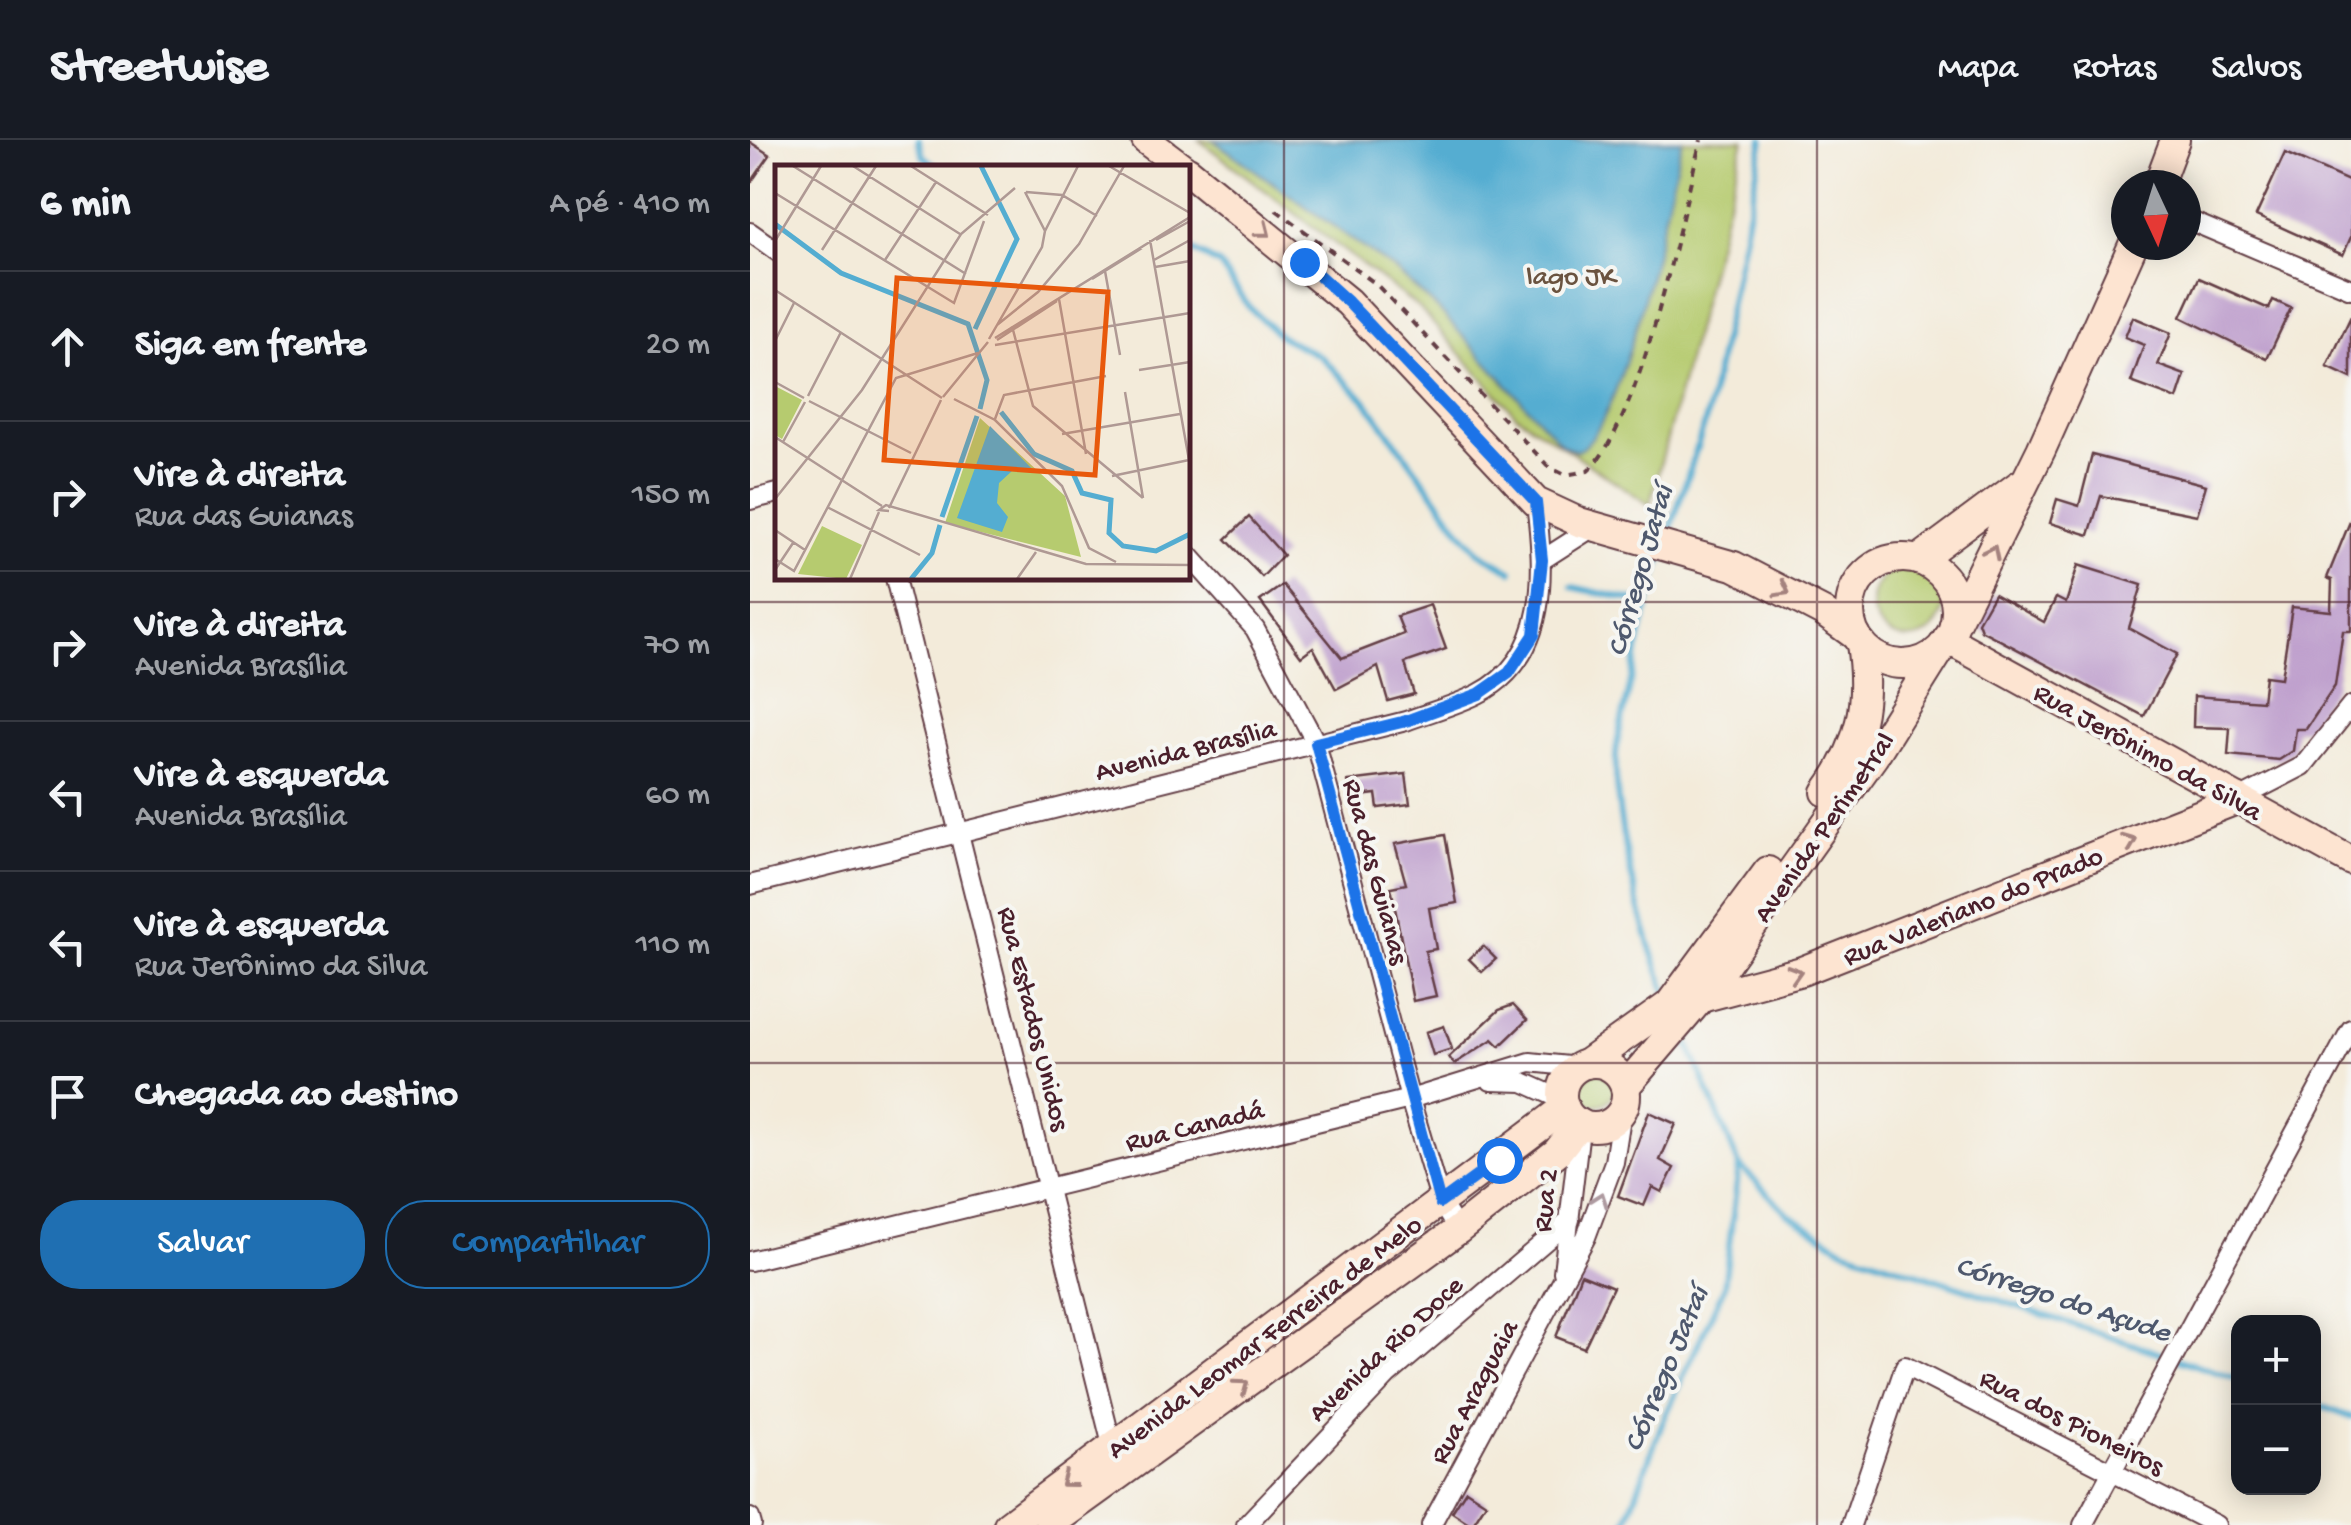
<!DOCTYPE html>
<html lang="pt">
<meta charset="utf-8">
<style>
body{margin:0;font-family:"Gochi Hand",sans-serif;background:#20242c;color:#f1f3f6}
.controls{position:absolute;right:30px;bottom:30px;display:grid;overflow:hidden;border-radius:20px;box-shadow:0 5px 25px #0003}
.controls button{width:90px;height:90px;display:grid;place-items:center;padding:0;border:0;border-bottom:2px solid #363941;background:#171b24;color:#f1f3f6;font:50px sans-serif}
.compass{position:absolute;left:1361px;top:30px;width:90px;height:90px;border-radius:50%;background:#171b24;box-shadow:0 5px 25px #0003;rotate:176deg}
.stop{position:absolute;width:30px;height:30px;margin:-22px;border:8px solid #1a73e8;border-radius:50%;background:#fff}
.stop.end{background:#1a73e8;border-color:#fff;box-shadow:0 2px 10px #0008}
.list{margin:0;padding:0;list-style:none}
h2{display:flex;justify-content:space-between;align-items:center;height:130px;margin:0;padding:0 40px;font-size:42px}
h2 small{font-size:32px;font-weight:400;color:#9ea1a6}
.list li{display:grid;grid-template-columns:65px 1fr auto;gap:30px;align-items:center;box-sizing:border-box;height:150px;padding:0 40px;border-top:2px solid #363941}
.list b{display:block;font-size:38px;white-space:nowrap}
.list p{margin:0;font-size:32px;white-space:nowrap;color:#9ea1a6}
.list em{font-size:32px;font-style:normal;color:#9ea1a6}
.actions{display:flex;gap:20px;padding:30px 40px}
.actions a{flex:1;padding:22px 0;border:2px solid #1f6fb2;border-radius:40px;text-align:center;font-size:35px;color:#1f6fb2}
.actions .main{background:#1f6fb2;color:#fff}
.icon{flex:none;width:55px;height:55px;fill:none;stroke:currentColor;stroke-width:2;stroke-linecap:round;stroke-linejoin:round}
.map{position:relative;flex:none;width:1601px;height:1385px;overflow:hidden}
header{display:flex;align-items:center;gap:60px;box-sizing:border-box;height:140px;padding:0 50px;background:#171b24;border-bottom:2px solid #363941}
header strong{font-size:48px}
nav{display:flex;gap:55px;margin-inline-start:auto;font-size:35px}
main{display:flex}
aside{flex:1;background:#171b24}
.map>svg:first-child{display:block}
.green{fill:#b6cb6f;stroke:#80754d;stroke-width:2.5}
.water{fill:#54add1;stroke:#4f667e;stroke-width:2.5}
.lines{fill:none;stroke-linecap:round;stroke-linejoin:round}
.stream{stroke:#54add1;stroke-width:6}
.building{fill:#bfa0cd}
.street-casing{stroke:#633e45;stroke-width:22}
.secondary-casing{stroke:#633e45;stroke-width:32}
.path{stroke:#633e45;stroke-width:4;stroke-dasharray:8 8;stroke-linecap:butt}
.street{stroke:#fff;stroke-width:18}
.secondary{stroke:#fde4d1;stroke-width:28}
.oneway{stroke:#a4827e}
.oneway2{stroke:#ae9aa0}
.route{stroke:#1a73e8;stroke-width:12}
.grid{fill:none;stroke:#4a1f2b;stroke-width:2.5;stroke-opacity:0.55}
.labels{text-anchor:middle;stroke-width:8;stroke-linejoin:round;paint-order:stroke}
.park-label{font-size:28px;fill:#6a533f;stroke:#f6f6f2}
.street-label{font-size:28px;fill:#4a1f2b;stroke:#f6f6f2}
.water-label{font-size:30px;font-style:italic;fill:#4e586d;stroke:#f6f6f2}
.inset-river{fill:none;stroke:#54add1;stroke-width:5}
.inset-road{fill:none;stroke:#af9994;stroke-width:2.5}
.view{fill:#e8590c;fill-opacity:0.15;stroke:#e8590c;stroke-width:5}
.inset-edge{fill:none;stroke:#4a1f2b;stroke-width:5}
</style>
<header>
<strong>Streetwise</strong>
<nav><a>Mapa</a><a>Rotas</a><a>Salvos</a></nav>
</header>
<main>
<aside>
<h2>6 min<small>A pé · 410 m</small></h2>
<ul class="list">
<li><svg class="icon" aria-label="ahead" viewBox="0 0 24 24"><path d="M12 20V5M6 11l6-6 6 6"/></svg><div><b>Siga em frente</b></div><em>20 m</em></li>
<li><svg class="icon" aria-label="right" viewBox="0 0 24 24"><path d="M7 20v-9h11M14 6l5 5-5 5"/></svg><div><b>Vire à direita</b><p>Rua das Guianas</p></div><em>150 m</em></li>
<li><svg class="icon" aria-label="right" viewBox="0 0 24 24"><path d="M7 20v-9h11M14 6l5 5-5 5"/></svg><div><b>Vire à direita</b><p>Avenida Brasília</p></div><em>70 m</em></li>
<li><svg class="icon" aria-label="left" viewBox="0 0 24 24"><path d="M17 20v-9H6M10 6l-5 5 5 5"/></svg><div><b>Vire à esquerda</b><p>Avenida Brasília</p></div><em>60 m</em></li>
<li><svg class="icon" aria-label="left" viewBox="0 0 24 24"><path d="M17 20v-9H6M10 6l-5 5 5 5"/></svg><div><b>Vire à esquerda</b><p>Rua Jerônimo da Silva</p></div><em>110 m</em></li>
<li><svg class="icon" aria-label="arrive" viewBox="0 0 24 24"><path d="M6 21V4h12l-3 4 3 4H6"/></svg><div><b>Chegada ao destino</b></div></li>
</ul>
<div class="actions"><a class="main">Salvar</a><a>Compartilhar</a></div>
</aside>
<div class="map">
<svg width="1601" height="1385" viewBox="0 0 1601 1385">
<rect width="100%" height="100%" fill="#f6f6f2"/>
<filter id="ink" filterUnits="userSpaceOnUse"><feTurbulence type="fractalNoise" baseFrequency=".01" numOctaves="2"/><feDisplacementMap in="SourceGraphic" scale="20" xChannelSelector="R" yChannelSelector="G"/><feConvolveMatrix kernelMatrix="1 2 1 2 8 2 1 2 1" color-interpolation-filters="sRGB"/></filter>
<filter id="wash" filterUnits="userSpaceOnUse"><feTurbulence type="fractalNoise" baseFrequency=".0048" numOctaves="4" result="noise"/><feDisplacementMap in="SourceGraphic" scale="40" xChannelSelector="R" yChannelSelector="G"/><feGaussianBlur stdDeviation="2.25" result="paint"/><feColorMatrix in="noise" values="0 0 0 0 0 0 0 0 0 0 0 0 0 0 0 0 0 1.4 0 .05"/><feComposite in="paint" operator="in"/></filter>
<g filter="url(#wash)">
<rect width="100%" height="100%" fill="#f3ebda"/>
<g class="green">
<path d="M449,0H994L900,365L767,276L669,168Z"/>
<circle cx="1158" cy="463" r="36"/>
<circle cx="846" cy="946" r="19"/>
</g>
<path class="water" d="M463,0H932C920,49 870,304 825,311L812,305L688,169L646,131Z"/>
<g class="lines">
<g class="stream">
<path d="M168,0L173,16L189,28"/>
<path d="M438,108L470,125L498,166L531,197L570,216L615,260L711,391L729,412L762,431"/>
<path d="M918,397L957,276L1013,0"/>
<path d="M913,414C898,460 888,507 878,555C874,574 867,595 866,615C863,678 893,796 918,854"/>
<path d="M822,447L897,463"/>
<path d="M934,893L989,1025L1038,1074L1094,1109L1488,1239"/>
<path d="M1564,1264L1601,1277"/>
<path d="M875,1385L911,1286L974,1147L989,1025"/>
</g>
</g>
<g id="blocks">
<g class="building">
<path d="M0,2L20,15L0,44Z"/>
<path d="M1535,13L1601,42V97L1593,115L1506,76Z"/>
<path d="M1449,138L1519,169L1523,160L1541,168L1517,219L1431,177Z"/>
<path d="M1601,176V238L1577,227Z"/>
<path d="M1383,177L1421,193L1408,225L1435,235L1427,259L1381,242L1394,205L1375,197Z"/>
<path d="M1342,315L1456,345L1447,375L1351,356L1339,395L1300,383L1307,359L1329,366Z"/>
<path d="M499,377L533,415L512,437L476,399Z"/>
<path d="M1601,379V491H1593L1585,546L1556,589H1546L1543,611L1529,620L1478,615L1480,588L1443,587L1444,556L1512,561L1515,536L1531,538L1542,467L1581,471L1582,440L1577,438Z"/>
<path d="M1328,425L1392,445L1379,488L1427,514L1394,576L1231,490L1228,482L1244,454L1294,482L1306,458L1316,463Z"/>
<path d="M533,445L592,518L654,494L647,476L680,465L696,509L655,523L664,554L638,561L628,527L586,549L563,507L551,516L510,461Z"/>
<path d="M656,634L660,664L628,668L626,654L601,657L598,641Z"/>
<path d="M695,695L707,763L679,768L686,809L675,811L686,856L663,861L641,747L656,744L645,704Z"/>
<path d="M733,806L746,819L732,832L719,819Z"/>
<path d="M763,865L777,880L750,906L743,899L704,924L699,917L749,870Z"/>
<path d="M694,886L702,909L683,915L676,892Z"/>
<path d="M899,972L926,984L910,1020L924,1028L912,1052L902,1047L894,1066L868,1056Z"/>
<path d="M831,1134L863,1147L834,1208L806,1197Z"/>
<path d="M716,1350L736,1363L722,1385L702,1372Z"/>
</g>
</g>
</g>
<g filter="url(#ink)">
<use href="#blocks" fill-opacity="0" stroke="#633e45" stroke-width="2.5"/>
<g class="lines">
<g class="street-casing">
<g id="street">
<path d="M1436,79L1601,149"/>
<path d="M0,92L28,112"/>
<path d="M0,360L28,353"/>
<path d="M438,414L505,489L566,603L660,959L691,1063L708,1090"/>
<path d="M792,420L845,386"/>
<path d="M145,438L364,1313"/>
<path d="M1489,659L1553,626L1601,566"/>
<path d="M0,745L656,581C680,572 706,565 728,554C801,517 794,431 786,362"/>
<path d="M741,941L773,942L813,960"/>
<path d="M0,1121L660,959L780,922L828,927"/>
<path d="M813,1132L830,989"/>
<path d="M0,1378L2,1385"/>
<path d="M496,1385L637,1236L820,1080"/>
<path d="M681,1385L836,1097L864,1022L872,971"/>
<path d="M1101,1385L1155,1226L1466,1385"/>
<path d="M1333,1385L1601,889"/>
</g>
</g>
<g class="secondary-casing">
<g id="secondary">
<path d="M396,0L433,28"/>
<path d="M438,31L598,162L786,362L829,382L984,426L1073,472L1106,496"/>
<path d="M1408,45L1425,0"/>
<circle cx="1153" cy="471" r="53"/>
<path d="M1168,420L1269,345"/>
<path d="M1204,486L1291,310L1383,105"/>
<path d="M1197,499L1601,721"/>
<path d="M1076,652C1111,604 1120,563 1111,504"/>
<path d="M951,858L1052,831L1489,659"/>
<circle cx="844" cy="955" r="32"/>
<path d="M836,924L919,865L1018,731"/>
<path d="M875,947L951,858L1124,616L1194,504"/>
<path d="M258,1385L815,968"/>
<path d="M299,1385L708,1090L807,1012L830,983"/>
</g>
</g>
<path class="path" d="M526,70L626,144L799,327L815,335L838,331C893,280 930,78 951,0"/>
<use href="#street" class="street"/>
<use href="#secondary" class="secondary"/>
</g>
<defs><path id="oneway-chevron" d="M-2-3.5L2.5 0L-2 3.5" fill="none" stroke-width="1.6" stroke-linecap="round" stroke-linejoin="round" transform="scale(2.5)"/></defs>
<g class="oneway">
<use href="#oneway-chevron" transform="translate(514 91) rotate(38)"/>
<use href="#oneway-chevron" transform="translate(1242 412) rotate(-64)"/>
<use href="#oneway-chevron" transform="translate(1033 450) rotate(28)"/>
<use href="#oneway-chevron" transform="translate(1380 702) rotate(-22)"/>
<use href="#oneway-chevron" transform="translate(1045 833) rotate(-17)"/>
<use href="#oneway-chevron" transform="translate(492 1246) rotate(-36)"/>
<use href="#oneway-chevron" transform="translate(317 1341) rotate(143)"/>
</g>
<use class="oneway2" href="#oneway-chevron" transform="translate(850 1059) rotate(-70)"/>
</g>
<g class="lines" filter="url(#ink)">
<path class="route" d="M554,122L598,162L786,362L792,420L784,495L759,533L729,554L656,581L566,603L690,1063L749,1020"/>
</g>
<path class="grid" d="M534,0V1385M1067,0V1385M0,462H1601M0,923H1601"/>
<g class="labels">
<g class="park-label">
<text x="821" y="144">lago JK</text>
</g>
<g class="street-label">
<text transform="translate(435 608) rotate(-14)" y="10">Avenida Brasília</text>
<text transform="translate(1399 610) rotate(29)" y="10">Rua Jerônimo da Silva</text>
<text transform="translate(1072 686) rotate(-55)" y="10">Avenida Perimetral</text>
<text transform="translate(628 731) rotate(75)" y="10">Rua das Guianas</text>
<text transform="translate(1222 764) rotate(-22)" y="10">Rua Valeriano do Prado</text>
<text transform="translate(286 878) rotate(76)" y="10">Rua Estados Unidos</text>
<text transform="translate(444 984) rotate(-14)" y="10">Rua Canadá</text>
<text transform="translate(793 1060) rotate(-84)" y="10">Rua 2</text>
<text transform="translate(513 1195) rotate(-37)" y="10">Avenida Leomar Ferreira de Melo</text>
<text transform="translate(634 1207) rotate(-43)" y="10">Avenida Rio Doce</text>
<text transform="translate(722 1251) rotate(-62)" y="10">Rua Araguaia</text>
<text transform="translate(1323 1280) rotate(27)" y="10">Rua dos Pioneiros</text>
</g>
<g class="water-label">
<text transform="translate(888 430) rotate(-74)" y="10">Córrego Jataí</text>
<text transform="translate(1314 1157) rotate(18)" y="10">Córrego do Açude</text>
<text transform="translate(914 1228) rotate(-67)" y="10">Córrego Jataí</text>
</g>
</g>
<g transform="translate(25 25)">
<rect width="415" height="415" fill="#f3ebda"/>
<path d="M0,221L27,235L7,274L0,270ZM205,253L290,331L306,392L170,358ZM47,361L87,380L71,414L23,409Z" fill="#b6cb6f"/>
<path d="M215,261L260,307L237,306L224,318L222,338L233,352L227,367L182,353Z" fill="#54add1"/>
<path class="inset-river" d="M0,59L66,108L193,159L212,215L205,244M200,164L242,74L206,1M226,247L259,289L297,306L307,328L336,335L334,368L348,381L381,386L415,369M167,352L202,251M136,414L157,388L165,360"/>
<path class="inset-road" d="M18,1L191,109M78,1L185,69M136,1L213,50M334,1L415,48M251,27L287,30L322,51M0,28L179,138L209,56M270,66L303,1M381,75L415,56M0,76L46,1M47,85L101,1M110,95L161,17M379,95L415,75M380,102L415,96M330,106L345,190M317,114L367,83M0,125L167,233M284,134L311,289M222,160L263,127L304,79L349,1M237,161L258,241L368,333M220,173L415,52M214,174L267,82L270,66L250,27M222,175L282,136M0,176L19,138M220,180L415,148M364,205L415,197M0,217L29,233M350,227L368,333M33,231L66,167M168,232L213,177M179,234L220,255L287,321L314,383L341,397M34,236L136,288M220,254L229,230L331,211M287,269L405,249M0,272L107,341M8,277L30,237M337,311L414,295L375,75M0,334L87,225L186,69L240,23M52,342L145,390M114,343L166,235M114,346L104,345L111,340L311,399L415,400M0,365L30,385M0,394L19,406L121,213L203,188M0,405L18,378M75,414L104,347M242,414L261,387"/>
<path class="view" d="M122,113L333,127L320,310L109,295Z"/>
<rect width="415" height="415" class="inset-edge"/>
</g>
</svg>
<div class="controls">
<button>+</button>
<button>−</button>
</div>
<svg class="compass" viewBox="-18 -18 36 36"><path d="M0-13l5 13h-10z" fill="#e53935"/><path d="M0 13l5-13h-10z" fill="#9ea1a6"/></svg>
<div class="stop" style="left:749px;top:1020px"></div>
<div class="stop end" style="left:554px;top:122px"></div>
</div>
</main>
